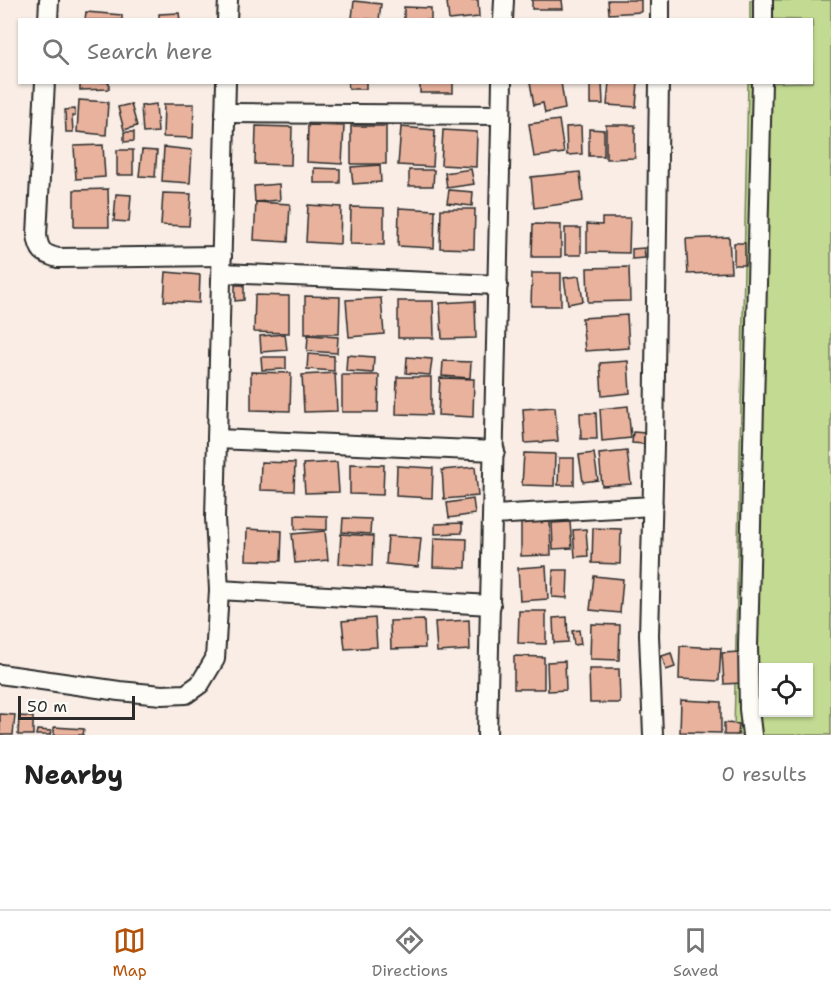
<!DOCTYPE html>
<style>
body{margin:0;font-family:"Shantell Sans",sans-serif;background:#f6f6f6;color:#222}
.controls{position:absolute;right:18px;bottom:18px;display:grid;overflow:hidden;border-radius:0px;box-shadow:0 2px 4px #0004}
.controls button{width:54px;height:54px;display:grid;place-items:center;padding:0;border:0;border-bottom:2px solid #e0e0e0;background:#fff;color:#222;font:30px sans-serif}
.scale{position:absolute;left:18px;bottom:15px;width:117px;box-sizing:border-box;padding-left:6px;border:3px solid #2b2b2b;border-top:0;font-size:16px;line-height:21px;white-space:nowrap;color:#2b2b2b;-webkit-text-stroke:4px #fdfcf7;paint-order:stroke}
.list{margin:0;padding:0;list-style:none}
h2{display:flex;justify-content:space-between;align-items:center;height:78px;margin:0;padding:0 24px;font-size:26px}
h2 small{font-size:20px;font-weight:400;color:#767676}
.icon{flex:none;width:33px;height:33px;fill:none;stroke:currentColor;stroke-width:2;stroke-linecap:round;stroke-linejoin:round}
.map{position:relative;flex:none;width:831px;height:735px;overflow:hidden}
.search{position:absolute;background:#fff;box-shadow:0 2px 4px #0004;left:18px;right:18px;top:18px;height:66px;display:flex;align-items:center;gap:15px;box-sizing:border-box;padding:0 21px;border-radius:0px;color:#767676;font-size:22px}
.sheet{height:174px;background:#fff}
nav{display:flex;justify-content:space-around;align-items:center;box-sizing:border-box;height:84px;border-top:2px solid #e0e0e0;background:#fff;font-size:16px;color:#767676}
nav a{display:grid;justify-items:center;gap:3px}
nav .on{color:#b45309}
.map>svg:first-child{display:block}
.green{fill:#c2da91;stroke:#76825e;stroke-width:1.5;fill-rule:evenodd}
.building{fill:#e8b29d;stroke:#2b2b2b;stroke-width:1.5}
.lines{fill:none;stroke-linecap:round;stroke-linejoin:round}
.street-casing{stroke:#2b2b2b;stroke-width:22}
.street{stroke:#fdfcf7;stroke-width:18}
</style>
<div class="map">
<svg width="831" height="735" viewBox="0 0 831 735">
<rect width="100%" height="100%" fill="#f9ede5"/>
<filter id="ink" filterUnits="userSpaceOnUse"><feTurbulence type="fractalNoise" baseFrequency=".0167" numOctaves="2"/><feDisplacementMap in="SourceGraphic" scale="12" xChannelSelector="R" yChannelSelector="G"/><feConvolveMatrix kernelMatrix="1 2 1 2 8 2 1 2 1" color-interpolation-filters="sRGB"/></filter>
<g filter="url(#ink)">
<!-- green -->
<path class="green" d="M750,0H831V735H735L734,732L748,83L812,82V20L750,19ZM764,668H808V712H764Z"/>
<!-- building -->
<g class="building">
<polygon points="444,0 478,0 479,17 449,20 447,2"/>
<polygon points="532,0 562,0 563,9 532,9"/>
<polygon points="608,0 641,0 641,12 609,14"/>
<polygon points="354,1 381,4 379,20 352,18"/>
<polygon points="404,7 431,8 431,20 404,20"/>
<polygon points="86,12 122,15 122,20 85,20"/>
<polygon points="179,13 180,20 159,20 159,14"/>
<polygon points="80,82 109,82 109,89 80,90"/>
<polygon points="348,82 366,82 366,89 349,89"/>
<rect x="420" y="82" width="33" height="11"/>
<polygon points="530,82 561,82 565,109 545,113 543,103 534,105"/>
<polygon points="590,82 602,82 603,104 590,104"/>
<polygon points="609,82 638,82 636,107 607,105"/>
<polygon points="79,100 108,102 106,135 77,132"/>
<polygon points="131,104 137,126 124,130 118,107"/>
<polygon points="156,104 158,132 143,133 141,106"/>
<polygon points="164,104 194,104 193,138 163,137"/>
<polygon points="75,109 75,116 72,116 73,132 66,132 65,110"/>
<polygon points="559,120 564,153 534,157 529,124"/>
<polygon points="308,125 344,126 342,164 307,162"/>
<polygon points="606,125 635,125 635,158 606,159"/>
<polygon points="256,126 292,127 291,165 255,164"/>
<rect x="351" y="126" width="35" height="38"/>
<polygon points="581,126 582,154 567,155 566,127"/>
<polygon points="401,127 435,130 433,167 398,165"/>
<polygon points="589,129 604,130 604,156 589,156"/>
<polygon points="443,130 477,132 476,167 441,165"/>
<polygon points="124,132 134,132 134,141 124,142"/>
<polygon points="103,145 105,177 76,179 74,146"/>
<polygon points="164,147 192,150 190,183 162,181"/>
<rect x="117" y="150" width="16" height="25"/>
<polygon points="142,150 157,151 155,177 139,176"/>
<polygon points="380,165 381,182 353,184 351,167"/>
<polygon points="314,168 340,169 340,183 314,183"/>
<polygon points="471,169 474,184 447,188 445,173"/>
<polygon points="409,170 434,170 433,186 409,186"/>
<polygon points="580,172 583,201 534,208 531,177"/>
<polygon points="279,184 280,200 255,202 254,186"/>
<polygon points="108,189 109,227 74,227 74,190"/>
<polygon points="449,190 473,192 472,206 447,203"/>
<polygon points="163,193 191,194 189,226 161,225"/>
<polygon points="116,194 131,195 129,222 114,221"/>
<polygon points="256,202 290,204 288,242 254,240"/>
<polygon points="308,205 341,207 340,244 306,242"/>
<polygon points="351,207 384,208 384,245 350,244"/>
<polygon points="399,208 435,210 434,248 398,246"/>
<polygon points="441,209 475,209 474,249 440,248"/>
<polygon points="602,218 630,218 629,253 587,252 587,224 602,225"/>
<polygon points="533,224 561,225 561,257 532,257"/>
<rect x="565" y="228" width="16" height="27"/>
<polygon points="729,237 731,272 688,274 686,239"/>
<rect x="734" y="243" width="11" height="22"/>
<polygon points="644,248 645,258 632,259 632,249"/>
<polygon points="629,267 630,301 588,302 587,268"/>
<polygon points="166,272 200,275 199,303 164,301"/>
<polygon points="532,273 561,273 561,306 531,306"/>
<polygon points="579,276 583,301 568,304 564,278"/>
<polygon points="235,285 244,285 244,300 235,301"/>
<polygon points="255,295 289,296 289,333 254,332"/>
<polygon points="305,296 340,297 339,334 305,334"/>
<polygon points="381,298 384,334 349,337 346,300"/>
<polygon points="398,301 433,301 434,338 398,338"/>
<polygon points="475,301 476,338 442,339 440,303"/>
<polygon points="627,315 629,348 585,351 582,318"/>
<polygon points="285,334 287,350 261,352 260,336"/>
<polygon points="308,335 338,337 337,353 307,351"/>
<polygon points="308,354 334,356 334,371 307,369"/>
<polygon points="347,355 374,357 373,373 346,371"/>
<polygon points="261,357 286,357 286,369 262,370"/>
<polygon points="407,357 432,359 430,375 406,373"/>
<polygon points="443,361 471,362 470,378 442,376"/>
<polygon points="628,361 630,393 602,396 600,363"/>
<polygon points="251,372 291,373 290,411 251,410"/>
<polygon points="335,373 337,411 304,412 302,375"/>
<polygon points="342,375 379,375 378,412 342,412"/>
<polygon points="397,377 431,377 431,415 396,414"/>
<polygon points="440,378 474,379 473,417 438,415"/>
<polygon points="628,406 631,438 602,441 600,409"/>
<polygon points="555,407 558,441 525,443 523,409"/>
<polygon points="580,413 596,413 597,439 581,439"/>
<polygon points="633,432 645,433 644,444 632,443"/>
<polygon points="627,451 631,484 602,486 599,454"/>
<polygon points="524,453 555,454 554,486 522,485"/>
<polygon points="594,453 598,480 583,482 579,455"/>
<polygon points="559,458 574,458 574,485 558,485"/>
<polygon points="261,462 295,463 294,491 260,490"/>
<polygon points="337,462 339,492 305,493 303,464"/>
<polygon points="350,464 384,465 383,495 350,494"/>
<polygon points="397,466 433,468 432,498 396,496"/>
<polygon points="475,467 478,496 444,499 442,470"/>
<polygon points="473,499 475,514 449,518 447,503"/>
<polygon points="295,515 327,516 327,530 295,529"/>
<polygon points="343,518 371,519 370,534 342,532"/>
<polygon points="521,522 550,522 551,555 521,556"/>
<polygon points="570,522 572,548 553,549 552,523"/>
<polygon points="462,523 462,533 435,534 435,524"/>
<polygon points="593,528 621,529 620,564 592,563"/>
<polygon points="247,529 282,531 281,561 246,560"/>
<polygon points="586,529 588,556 575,557 573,530"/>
<polygon points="325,531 328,560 295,563 292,534"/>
<polygon points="341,534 373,536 372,566 339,564"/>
<polygon points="388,536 421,538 418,567 386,564"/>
<polygon points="434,538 467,539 466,568 433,567"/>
<polygon points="546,566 548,599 520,601 518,568"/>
<polygon points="553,570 568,570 567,598 552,597"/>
<polygon points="594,576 623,579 620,613 590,610"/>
<polygon points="519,611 546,611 546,644 518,643"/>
<polygon points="567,617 568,642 554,643 553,618"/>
<polygon points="375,618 377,647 345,649 342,621"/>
<polygon points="424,620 425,648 391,649 390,621"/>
<polygon points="469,620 470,650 437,652 435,622"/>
<polygon points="591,624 620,625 619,660 590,659"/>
<polygon points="579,630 581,644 574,645 572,631"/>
<polygon points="680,646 721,648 719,681 679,679"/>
<polygon points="740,652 742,683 724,684 722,653"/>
<polygon points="671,653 675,667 666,670 662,656"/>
<polygon points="514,656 544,657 544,689 514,689"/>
<polygon points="565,661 566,690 548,691 547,662"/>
<polygon points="589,669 619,669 620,703 590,703"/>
<polygon points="681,700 721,702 721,733 680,732"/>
<polygon points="0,714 15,715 13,735 0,735"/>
<polygon points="19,716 33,717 33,735 18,735"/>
<polygon points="724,723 739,724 738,735 724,735"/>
<polygon points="54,727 84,729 83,735 54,735"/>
<polygon points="37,730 51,731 50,735 36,735"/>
</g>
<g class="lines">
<defs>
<g id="street">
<polyline points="48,20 49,0"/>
<polyline points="227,20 228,0"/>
<polyline points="503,20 504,0"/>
<polyline points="660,20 660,0"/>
<polyline points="763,20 763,0"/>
<path d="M45,82L37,235C39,251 43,254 58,258L222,256"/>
<polyline points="225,113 501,115"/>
<polyline points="222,273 498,285"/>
<polyline points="217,439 495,451"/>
<polyline points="493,515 653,506"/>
<polyline points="219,590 491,605"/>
<polyline points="0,674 119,691 162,695 186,694 200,684 215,659 219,590 215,518 226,82"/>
<polyline points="487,735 502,82"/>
<polyline points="653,735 649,635 654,446 659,82"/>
<polyline points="752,735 749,709 748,646 762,82"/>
</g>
</defs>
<!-- street casing -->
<use href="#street" class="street-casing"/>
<!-- street -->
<use href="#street" class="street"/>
</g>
</g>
</svg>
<div class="controls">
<button><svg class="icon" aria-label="locate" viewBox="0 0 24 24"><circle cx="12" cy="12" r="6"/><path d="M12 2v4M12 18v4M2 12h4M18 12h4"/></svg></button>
</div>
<div class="scale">50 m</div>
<div class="search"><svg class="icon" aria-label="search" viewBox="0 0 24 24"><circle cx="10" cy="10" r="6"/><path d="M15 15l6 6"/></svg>Search here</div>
</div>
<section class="sheet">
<h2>Nearby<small>0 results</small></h2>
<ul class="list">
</ul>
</section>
<nav>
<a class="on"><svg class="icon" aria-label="map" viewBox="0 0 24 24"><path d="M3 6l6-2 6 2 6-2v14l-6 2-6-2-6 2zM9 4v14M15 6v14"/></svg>Map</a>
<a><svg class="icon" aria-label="directions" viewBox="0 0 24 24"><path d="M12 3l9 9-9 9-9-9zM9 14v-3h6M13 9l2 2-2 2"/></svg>Directions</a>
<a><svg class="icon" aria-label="saved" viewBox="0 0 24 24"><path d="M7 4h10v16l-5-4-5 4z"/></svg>Saved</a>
</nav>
